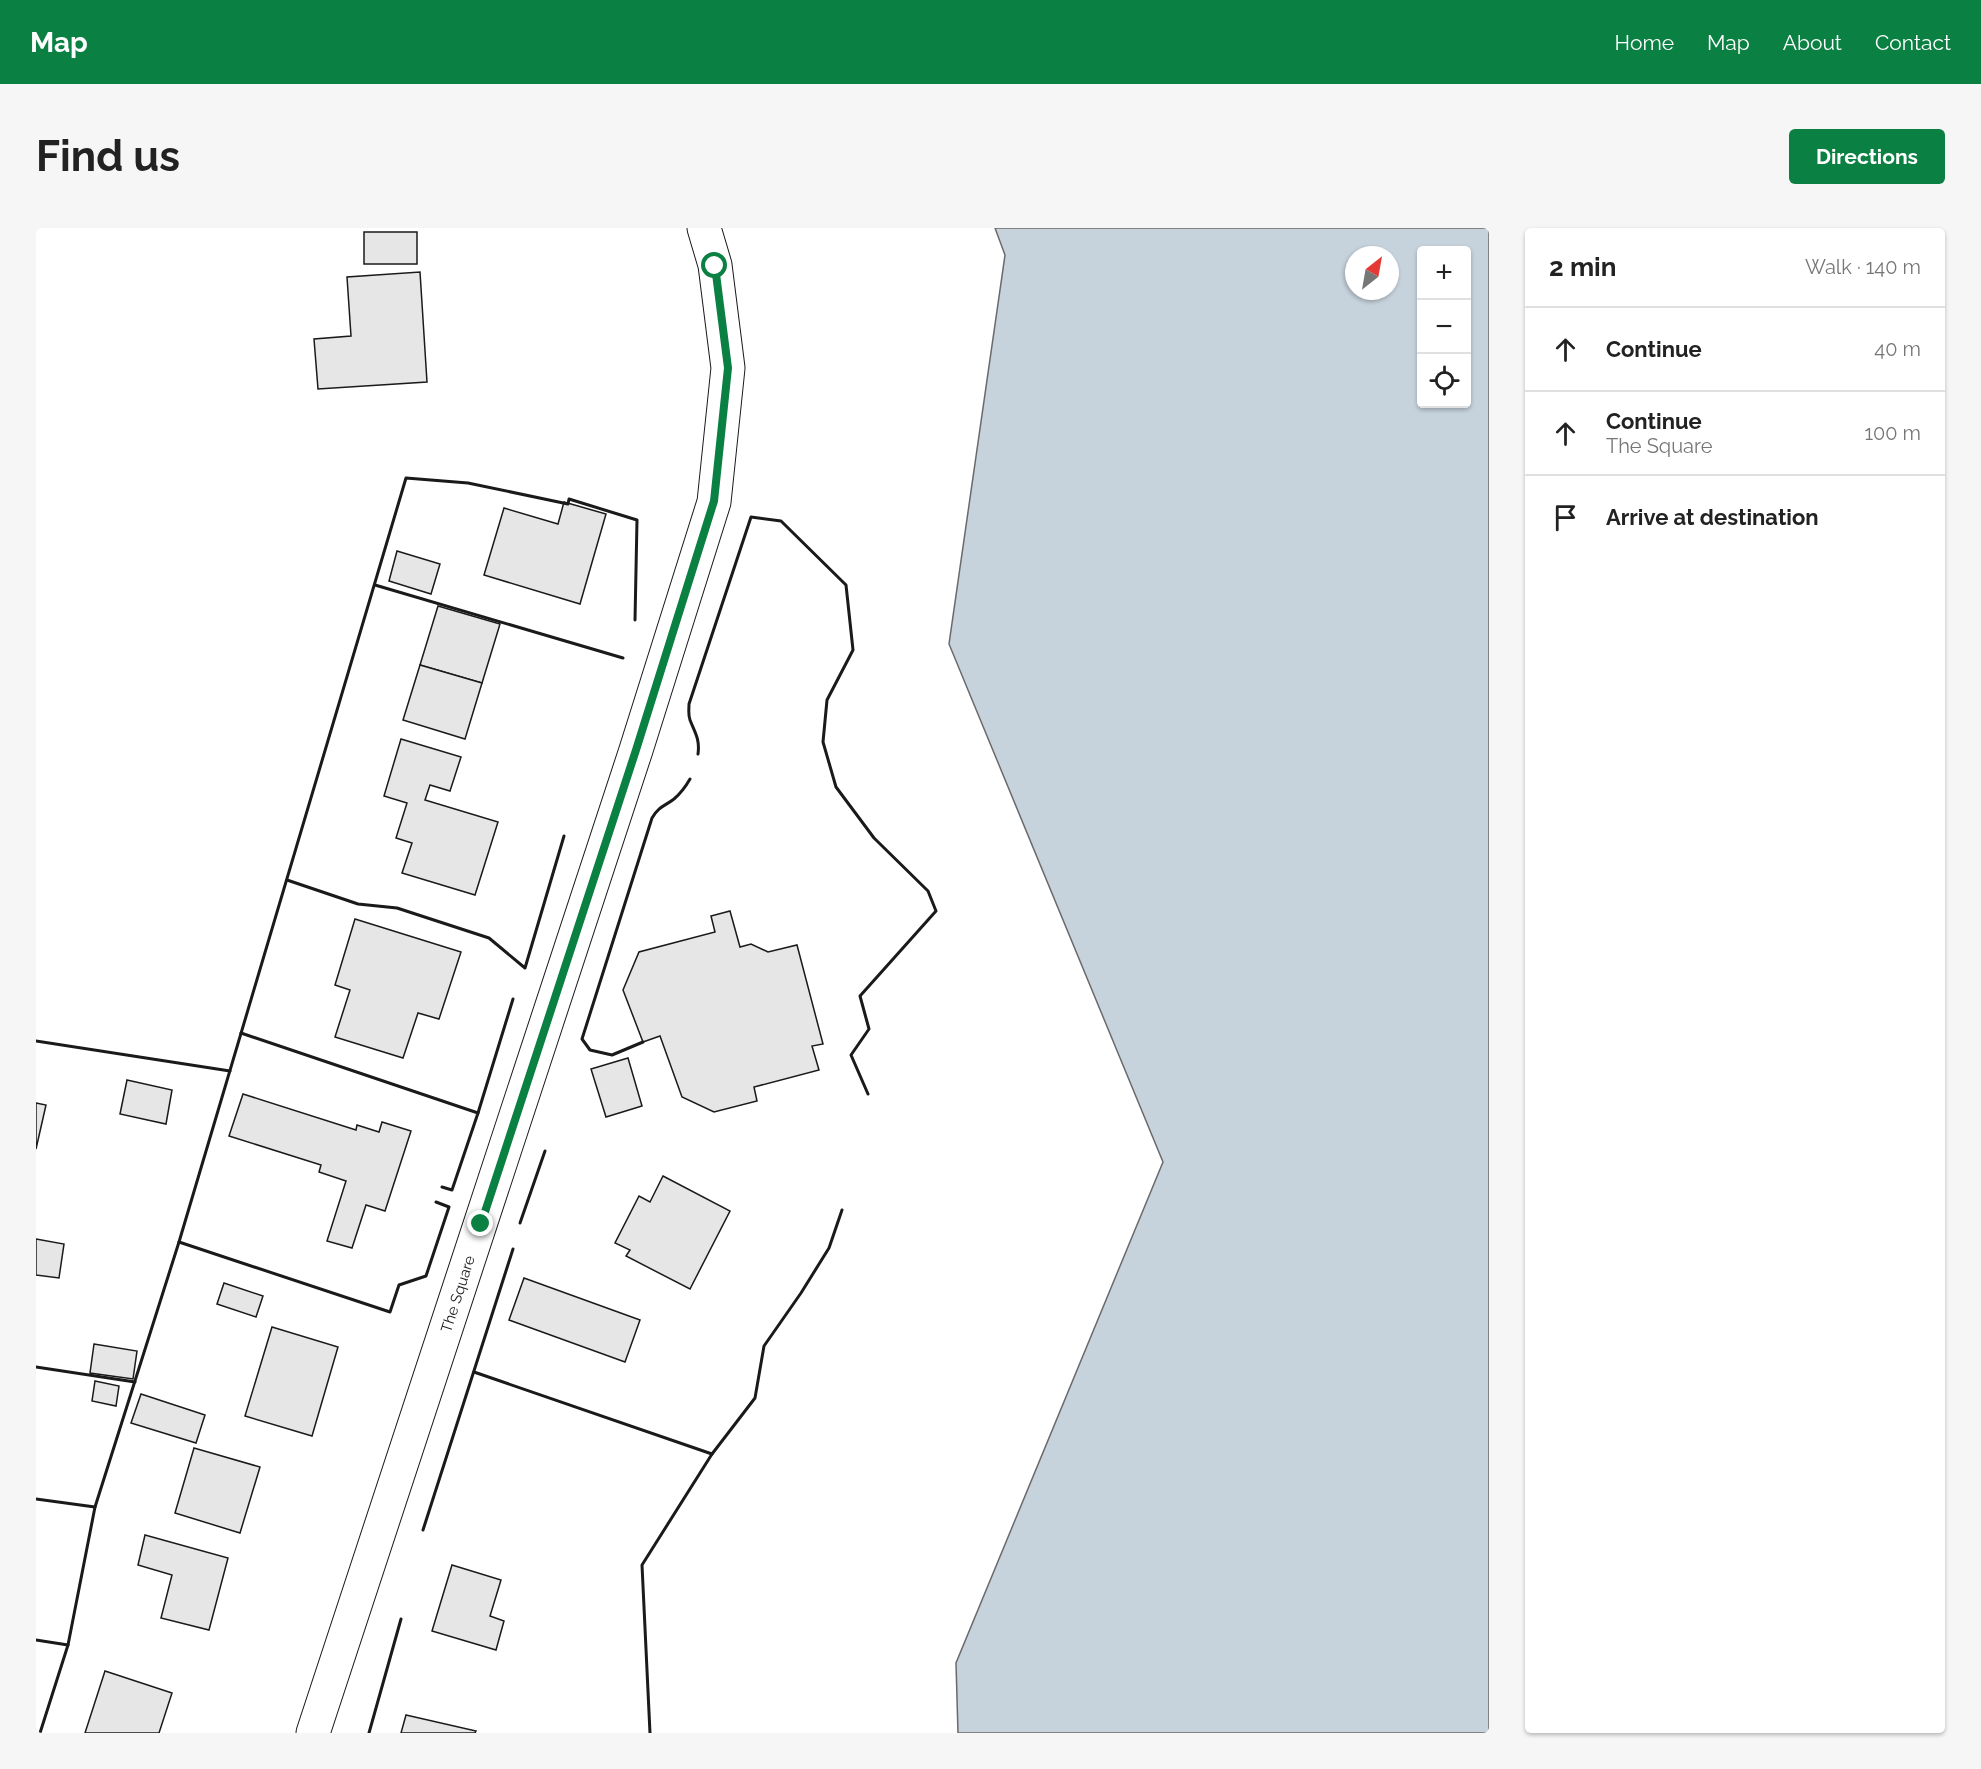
<!DOCTYPE html>
<meta charset="utf-8">
<style>
body{margin:0;font-family:Raleway,sans-serif;background:#f6f6f6;color:#222}
.controls{position:absolute;right:18px;top:18px;display:grid;overflow:hidden;border-radius:6px;box-shadow:0 2px 4px #0004}
.controls button{width:54px;height:54px;display:grid;place-items:center;padding:0;border:0;border-bottom:2px solid #e0e0e0;background:#fff;color:#222;font:30px sans-serif}
.compass{position:absolute;left:1309px;top:18px;width:54px;height:54px;border-radius:50%;background:#fff;box-shadow:0 2px 4px #0004;rotate:31deg}
.stop{position:absolute;width:18px;height:18px;margin:-14px;border:4px solid #0b8043;border-radius:50%;background:#fff}
.stop.end{background:#0b8043;border-color:#fff;box-shadow:0 2px 6px #0008}
.list{margin:0;padding:0;list-style:none}
h2{display:flex;justify-content:space-between;align-items:center;height:78px;margin:0;padding:0 24px;font-size:26px}
h2 small{font-size:20px;font-weight:400;color:#767676}
.list li{display:grid;grid-template-columns:39px 1fr auto;gap:18px;align-items:center;box-sizing:border-box;height:84px;padding:0 24px;border-top:2px solid #e0e0e0}
.list b{display:block;font-size:22px;white-space:nowrap}
.list p{margin:0;font-size:20px;white-space:nowrap;color:#767676}
.list em{font-size:20px;font-style:normal;color:#767676}
.icon{flex:none;width:33px;height:33px;fill:none;stroke:currentColor;stroke-width:2;stroke-linecap:round;stroke-linejoin:round}
.map{position:relative;flex:none;width:1453px;height:1505px;overflow:hidden;border-radius:6px}
header{display:flex;align-items:center;gap:36px;box-sizing:border-box;height:84px;padding:0 30px;background:#0b8043;color:#fff}
header strong{font-size:28px}
nav{display:flex;gap:33px;margin-inline-start:auto;font-size:21px}
.intro{display:flex;align-items:center;justify-content:space-between;box-sizing:border-box;height:144px;padding:0 36px}
h1{margin:0;font-size:42px}
.button{padding:15px 27px;border-radius:6px;background:#0b8043;color:#fff;font-size:21px;font-weight:700}
main{display:flex;gap:36px;padding:0 36px}
aside{flex:1;background:#fff;border-radius:6px;box-shadow:0 2px 4px #0004}
.map>svg:first-child{display:block}
.water{fill:#c6d2dc;stroke:#6a6a6a;stroke-width:1.5;fill-rule:evenodd}
.building{fill:#e6e6e6;stroke:#1a1a1a;stroke-width:1.5}
.lines{fill:none;stroke-linecap:round;stroke-linejoin:round}
.secondary-casing{stroke:#1a1a1a;stroke-width:35}
.secondary{stroke:#fff;stroke-width:33}
.wall{stroke:#1a1a1a;stroke-width:3}
.route{stroke:#0b8043;stroke-width:8}
.labels{text-anchor:middle;dominant-baseline:central;stroke-width:4.5;stroke-linejoin:round;paint-order:stroke}
.street-label{font-size:15px;fill:#1a1a1a;stroke:#fff}
</style>
<header>
<strong>Map</strong>
<nav><a>Home</a><a>Map</a><a>About</a><a>Contact</a></nav>
</header>
<div class="intro"><h1>Find us</h1><a class="button">Directions</a></div>
<main>
<div class="map">
<svg width="1453" height="1505" viewBox="0 0 1453 1505">
<rect width="100%" height="100%" fill="#fff"/>
<!-- water -->
<path class="water" d="M959,0H1453V1505H922L920,1435L1127,934L913,416L969,27ZM1386,22H1430V176H1386ZM1318,27H1354V63H1318Z"/>
<!-- building -->
<g class="building">
<rect x="328" y="4" width="53" height="32"/>
<polygon points="384,44 391,154 282,161 278,111 315,108 311,49"/>
<polygon points="528,274 570,286 544,376 448,347 468,280 522,296"/>
<polygon points="361,323 404,336 395,366 353,353"/>
<polygon points="402,378 464,396 446,455 384,437"/>
<polygon points="384,437 446,455 429,511 367,492"/>
<polygon points="365,511 425,529 414,563 394,557 389,572 462,594 439,667 366,645 376,615 360,610 371,575 348,568"/>
<polygon points="694,683 704,719 715,716 732,724 761,717 787,816 776,818 783,842 718,859 721,873 678,884 646,869 624,808 607,814 587,762 603,724 679,704 675,688"/>
<polygon points="319,691 425,724 403,791 382,785 367,830 299,809 314,762 299,757"/>
<polygon points="592,830 606,878 570,889 555,841"/>
<polygon points="91,852 136,862 130,896 84,886"/>
<polygon points="207,866 320,902 321,897 343,904 346,894 375,903 349,983 330,977 316,1020 291,1013 310,953 283,944 285,937 193,908"/>
<polygon points="0,875 10,877 0,921"/>
<polygon points="627,948 694,983 654,1061 590,1028 594,1022 579,1015 603,968 614,974"/>
<polygon points="0,1011 28,1016 23,1050 0,1047"/>
<polygon points="488,1050 604,1092 589,1134 473,1092"/>
<polygon points="188,1055 227,1068 220,1089 181,1076"/>
<polygon points="236,1099 302,1119 276,1208 209,1188"/>
<polygon points="58,1116 101,1123 97,1151 54,1145"/>
<polygon points="59,1153 83,1158 80,1178 56,1173"/>
<polygon points="105,1166 169,1187 160,1215 95,1195"/>
<polygon points="158,1220 224,1239 204,1305 139,1285"/>
<polygon points="109,1307 192,1330 173,1402 125,1390 136,1347 102,1337"/>
<polygon points="416,1337 465,1352 454,1388 468,1393 460,1422 396,1403"/>
<polygon points="69,1443 136,1465 123,1505 49,1505"/>
<polygon points="370,1487 440,1503 439,1505 365,1505"/>
</g>
<g class="lines">
<defs>
<polyline id="secondary" points="277,1505 600,522 678,274 692,140 679,37 668,0"/>
</defs>
<!-- secondary casing -->
<use href="#secondary" class="secondary-casing"/>
<!-- secondary -->
<use href="#secondary" class="secondary"/>
<!-- wall -->
<g class="wall">
<polyline points="339,357 587,430"/>
<path d="M662,526C664,511 659,505 654,492C652,487 653,481 653,476L715,289L745,293L810,357L817,422L791,472L787,514L800,559L838,610L892,663L900,683L824,768L833,801L815,827L832,866"/>
<polyline points="251,652 322,676 361,680 453,710 489,740 528,608"/>
<polyline points="205,805 442,885 416,962 406,959"/>
<polyline points="0,813 194,843"/>
<path d="M607,814L576,827L554,822L546,811L616,590C623,578 629,578 638,571C645,565 650,558 654,551"/>
<polyline points="442,885 477,771"/>
<polyline points="400,974 413,979 390,1048 363,1057 354,1084 143,1014 370,250 432,255 532,276 533,271 601,292 599,392"/>
<polyline points="484,995 509,923"/>
<polyline points="0,1139 99,1154"/>
<polyline points="438,1144 676,1226 719,1170 728,1118 765,1065 793,1020 806,982"/>
<polyline points="0,1271 59,1279 143,1014"/>
<polyline points="387,1302 477,1021"/>
<polyline points="0,1412 32,1417 59,1279"/>
<polyline points="4,1505 32,1417"/>
<polyline points="333,1505 365,1391"/>
<polyline points="614,1505 606,1337 676,1226"/>
</g>
</g>
<g class="lines">
<!-- route -->
<polyline class="route" points="445,996 600,522 678,273 692,140 679,38"/>
</g>
<g class="labels">
<!-- street labels -->
<g class="street-label">
<text transform="translate(422 1066) rotate(-72)">The Square</text>
</g>
</g>
</svg>
<div class="controls">
<button>+</button>
<button>−</button>
<button><svg class="icon" aria-label="locate" viewBox="0 0 24 24"><circle cx="12" cy="12" r="6"/><path d="M12 2v4M12 18v4M2 12h4M18 12h4"/></svg></button>
</div>
<svg class="compass" viewBox="-18 -18 36 36"><path d="M0-13l5 13h-10z" fill="#e53935"/><path d="M0 13l5-13h-10z" fill="#767676"/></svg>
<div class="stop" style="left:679px;top:38px"></div>
<div class="stop end" style="left:445px;top:996px"></div>
</div>
<aside>
<h2>2 min<small>Walk · 140 m</small></h2>
<ul class="list">
<li><svg class="icon" aria-label="ahead" viewBox="0 0 24 24"><path d="M12 20V5M6 11l6-6 6 6"/></svg><div><b>Continue</b></div><em>40 m</em></li>
<li><svg class="icon" aria-label="ahead" viewBox="0 0 24 24"><path d="M12 20V5M6 11l6-6 6 6"/></svg><div><b>Continue</b><p>The Square</p></div><em>100 m</em></li>
<li><svg class="icon" aria-label="arrive" viewBox="0 0 24 24"><path d="M6 21V4h12l-3 4 3 4H6"/></svg><div><b>Arrive at destination</b></div></li>
</ul>
</aside>
</main>
